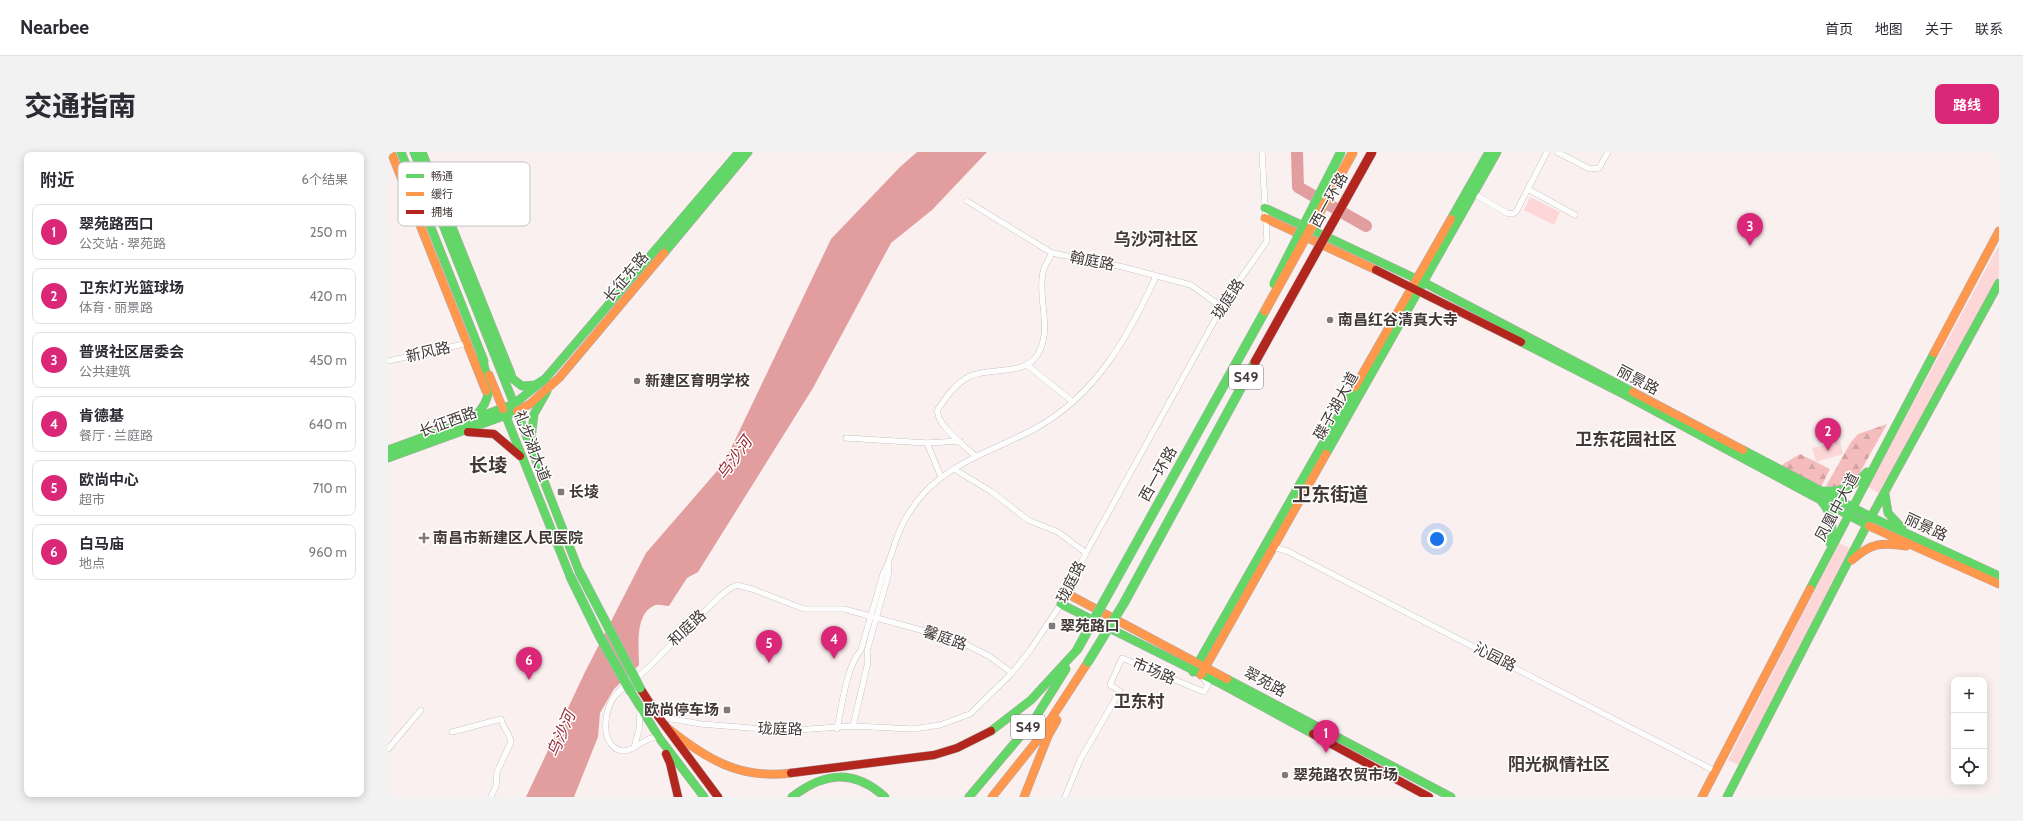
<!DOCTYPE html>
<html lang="zh">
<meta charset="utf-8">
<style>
body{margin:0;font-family:Cabin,"Noto Sans SC",sans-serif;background:#f2f2f3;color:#2b2b33}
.controls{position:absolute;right:12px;bottom:12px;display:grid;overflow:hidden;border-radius:8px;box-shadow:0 2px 10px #0003}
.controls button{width:36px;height:36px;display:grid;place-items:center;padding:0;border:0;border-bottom:1px solid #e1e1e2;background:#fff;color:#2b2b33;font:20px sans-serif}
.you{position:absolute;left:1049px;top:387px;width:14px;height:14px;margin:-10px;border:3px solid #fff;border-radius:50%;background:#1a73e8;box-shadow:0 0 0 6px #1a73e833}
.badge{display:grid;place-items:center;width:26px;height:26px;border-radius:50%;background:#db2777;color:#fff;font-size:13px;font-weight:700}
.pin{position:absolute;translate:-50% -33px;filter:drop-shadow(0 1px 2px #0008)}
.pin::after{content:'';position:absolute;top:21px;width:14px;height:12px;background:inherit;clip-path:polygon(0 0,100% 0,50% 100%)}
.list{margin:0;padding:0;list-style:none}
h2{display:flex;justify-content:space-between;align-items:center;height:52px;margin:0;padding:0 16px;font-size:17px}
h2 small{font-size:13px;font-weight:400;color:#7c7c81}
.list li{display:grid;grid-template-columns:26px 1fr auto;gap:12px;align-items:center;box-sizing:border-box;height:56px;margin:0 8px 8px;padding:0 8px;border:1px solid #e1e1e2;border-radius:8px}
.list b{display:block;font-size:15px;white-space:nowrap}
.list p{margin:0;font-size:13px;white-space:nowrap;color:#7c7c81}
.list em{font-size:13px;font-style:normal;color:#7c7c81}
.icon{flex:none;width:22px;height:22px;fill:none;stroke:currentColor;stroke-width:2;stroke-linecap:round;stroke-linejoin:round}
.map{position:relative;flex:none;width:1611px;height:645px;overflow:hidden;border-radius:8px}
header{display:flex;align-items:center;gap:24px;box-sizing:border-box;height:56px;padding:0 20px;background:#fff;border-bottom:1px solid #e1e1e2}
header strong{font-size:19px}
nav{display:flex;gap:22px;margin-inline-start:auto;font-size:14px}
.intro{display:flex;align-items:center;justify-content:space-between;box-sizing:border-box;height:96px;padding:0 24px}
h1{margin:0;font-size:28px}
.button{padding:10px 18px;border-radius:8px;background:#db2777;color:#fff;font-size:14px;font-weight:700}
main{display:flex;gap:24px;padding:0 24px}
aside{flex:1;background:#fff;border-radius:8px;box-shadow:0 2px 10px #0003}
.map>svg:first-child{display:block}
.forest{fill:url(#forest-firs)}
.park{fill:#fdd7d7}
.water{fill:#e29e9f}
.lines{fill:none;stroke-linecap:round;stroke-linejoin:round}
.river{stroke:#e29e9f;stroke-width:12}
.street-casing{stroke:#b1a8a8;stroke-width:6}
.fast-casing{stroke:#b1a8a8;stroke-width:9}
.slow-casing{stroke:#b1a8a8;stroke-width:9}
.jam-casing{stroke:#b1a8a8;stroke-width:9}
.street{stroke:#fefdfd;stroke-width:5.5}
.fast{stroke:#63d668;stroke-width:8}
.slow{stroke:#ff974d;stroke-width:8}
.jam{stroke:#b3261e;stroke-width:8}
.fast-bridge-casing{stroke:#b6bac0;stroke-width:10;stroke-linecap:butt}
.slow-bridge-casing{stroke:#b6bac0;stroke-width:10;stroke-linecap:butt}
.jam-bridge-casing{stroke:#b6bac0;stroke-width:10;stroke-linecap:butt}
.fast-bridge{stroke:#63d668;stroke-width:9}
.slow-bridge{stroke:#ff974d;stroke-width:9}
.jam-bridge{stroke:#b3261e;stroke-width:9}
.poi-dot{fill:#827878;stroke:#fff;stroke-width:1.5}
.labels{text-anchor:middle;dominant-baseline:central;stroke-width:3;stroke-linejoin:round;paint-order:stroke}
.shield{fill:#fff;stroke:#7b7473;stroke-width:1}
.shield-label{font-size:14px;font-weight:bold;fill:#423837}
.street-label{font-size:15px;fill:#423837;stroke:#fff}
.poi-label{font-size:15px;font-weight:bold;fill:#423837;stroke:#fff;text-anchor:start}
.water-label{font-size:16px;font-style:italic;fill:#972934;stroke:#fff}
.quarter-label{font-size:17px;font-weight:bold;fill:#423837;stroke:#fff}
.district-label{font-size:19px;font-weight:bold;fill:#423837;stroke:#fff}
.key{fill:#fff;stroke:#c6c3c3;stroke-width:1}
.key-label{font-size:11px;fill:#423837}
</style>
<header>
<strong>Nearbee</strong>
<nav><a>首页</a><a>地图</a><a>关于</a><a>联系</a></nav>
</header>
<div class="intro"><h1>交通指南</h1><a class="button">路线</a></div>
<main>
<aside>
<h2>附近<small>6个结果</small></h2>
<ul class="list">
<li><span class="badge">1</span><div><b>翠苑路西口</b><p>公交站 · 翠苑路</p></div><em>250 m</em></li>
<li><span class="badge">2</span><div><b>卫东灯光篮球场</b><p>体育 · 丽景路</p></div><em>420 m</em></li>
<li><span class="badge">3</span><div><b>普贤社区居委会</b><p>公共建筑</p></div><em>450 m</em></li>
<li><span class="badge">4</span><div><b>肯德基</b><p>餐厅 · 兰庭路</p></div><em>640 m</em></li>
<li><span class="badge">5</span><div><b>欧尚中心</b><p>超市</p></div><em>710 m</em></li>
<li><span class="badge">6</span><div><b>白马庙</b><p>地点</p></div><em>960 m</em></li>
</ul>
</aside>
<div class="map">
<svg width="1611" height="645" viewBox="0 0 1611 645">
<defs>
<pattern id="forest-firs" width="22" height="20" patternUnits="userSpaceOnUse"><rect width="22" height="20" fill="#f4bcbc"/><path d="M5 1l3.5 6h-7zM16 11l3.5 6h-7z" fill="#d2a2a2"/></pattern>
</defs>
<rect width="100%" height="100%" fill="#faf0f0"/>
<!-- forest -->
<g class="forest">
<polygon points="1499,272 1470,324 1453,335 1438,334 1463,290 1470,282"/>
<polygon points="1412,302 1442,317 1433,335 1392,314"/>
</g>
<!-- park -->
<g class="park">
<polygon points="1142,45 1172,60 1166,73 1136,58"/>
<polygon points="1611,93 1611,124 1492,342 1480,335"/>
<polygon points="1452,289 1455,302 1428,310 1424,296"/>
<polygon points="1451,391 1464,397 1353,614 1340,608"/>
</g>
<!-- water -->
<path class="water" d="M529,0H599L544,58L503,91L425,236L310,420L299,426L281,454C277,454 272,452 268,453C246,460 251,496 251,513L226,537L212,561L210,585L186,645H138L197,520L258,401L336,311L443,87L512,15Z"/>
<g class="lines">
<!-- river -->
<polyline class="river" points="909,0 910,35 978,74"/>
<defs>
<g id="street">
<polyline points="1169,0 1202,17 1211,16 1220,0"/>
<polyline points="1140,37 1187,63"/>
<polyline points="1086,42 1119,61 1124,62 1128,60 1159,0"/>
<polyline points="579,49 664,101 735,115 803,133 834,155"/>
<polyline points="0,209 80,191"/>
<polyline points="639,213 685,250"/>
<polyline points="458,286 539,291 572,289"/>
<polyline points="539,291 553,325"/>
<path d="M587,304C577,294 546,271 550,257C559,244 568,231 582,224C603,215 637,224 650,202C665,175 649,148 655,120C656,114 661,107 664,101"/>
<polyline points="566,317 604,340 640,368 670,380 698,401"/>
<polyline points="885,395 899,399 1327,619"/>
<polyline points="272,565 313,572 363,576 408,578 465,574 525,577 552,573 582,562 624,521 643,497 673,452 698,401 839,146 879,89 874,0"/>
<polyline points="465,574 480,510 479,499 500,424 501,413"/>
<path d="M449,577C454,554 458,515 473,498L495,422C501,411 504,400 508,388C514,371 524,354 536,341C567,308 610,297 648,276C708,243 741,184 768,124"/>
<path d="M64,580L113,567C115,576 122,582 123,590L109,620L108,634L103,645"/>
<path d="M271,587C257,579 240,613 223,592C214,581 218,559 224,548C232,534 249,527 260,516C279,496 298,477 318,458C328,449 336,438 349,433L364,437L416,457H456L569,488L601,504L624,521"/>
<polyline points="246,596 251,578 252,559"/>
<polyline points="0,597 33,558"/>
<polyline points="677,645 692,608 732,539 722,533 734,506 816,540 820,532 814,525"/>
</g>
<g id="fast">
<polyline points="13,0 96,209"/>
<polyline points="26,0 126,252"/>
<polyline points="34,0 123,222"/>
<polyline points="877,56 1035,130 1245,240"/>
<polyline points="1063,67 1101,0"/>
<polyline points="276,101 360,0"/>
<polyline points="1133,190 1239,244 1481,374"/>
<polyline points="114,213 125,227 134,234 147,233 157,227"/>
<polyline points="126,252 157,227 351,0"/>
<polyline points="115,257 182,424"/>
<path d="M86,265C108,245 100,228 93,202"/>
<polyline points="143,287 146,262 159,239"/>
<polyline points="0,298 126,252 191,419"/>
<polyline points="1355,298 1483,365 1611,424"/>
<polyline points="938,302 1109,0"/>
<polyline points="0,306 124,261"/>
<path d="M1436,339C1454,340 1467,334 1479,320"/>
<polyline points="1497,342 1500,361 1514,376"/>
<path d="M1434,350C1444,362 1446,376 1442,391"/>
<polyline points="1422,437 1546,201"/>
<polyline points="673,452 837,534 925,582"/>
<polyline points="805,520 967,235"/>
<polyline points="839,527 1063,645"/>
<polyline points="243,540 272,587 316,645"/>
<polyline points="603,579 643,548 689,498"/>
<path d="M404,645C436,620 466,617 497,645"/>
<polyline points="581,645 646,568 678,517"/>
<polyline points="1339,645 1483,365 1611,131"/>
</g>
<g id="slow">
<polyline points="3,0 98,239"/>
<polyline points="877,66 988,118"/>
<polyline points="1546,201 1611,79"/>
<polyline points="101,223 115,257"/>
<polyline points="967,235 1063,67"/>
<polyline points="1245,240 1355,298"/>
<polyline points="129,259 142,252 171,226 276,101"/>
<polyline points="1481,374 1611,432"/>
<path d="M1464,408C1483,391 1493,390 1518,394"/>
<polyline points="678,441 839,527"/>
<polyline points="813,523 938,302"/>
<path d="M278,575C317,606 351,628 403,621"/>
<polyline points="604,645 648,590 700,510"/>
<polyline points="636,645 660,584 669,568"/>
<polyline points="1314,645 1422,437"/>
</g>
<g id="jam">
<polyline points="988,118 1133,190"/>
<polyline points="80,280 106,282 132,304"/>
<polyline points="252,536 270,564 330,645"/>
<polyline points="925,582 1041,645"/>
<polyline points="278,602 282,611 290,645"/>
<polyline points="403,621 546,603 569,596 603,579"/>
</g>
</defs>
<!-- street casing -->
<use href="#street" class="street-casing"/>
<!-- fast casing -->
<use href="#fast" class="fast-casing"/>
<!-- slow casing -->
<use href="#slow" class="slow-casing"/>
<!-- jam casing -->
<use href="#jam" class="jam-casing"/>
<!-- street -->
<use href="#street" class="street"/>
<!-- fast -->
<use href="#fast" class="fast"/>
<!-- slow -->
<use href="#slow" class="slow"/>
<!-- jam -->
<use href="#jam" class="jam"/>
<defs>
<g id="fast-bridge">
<polyline points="886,132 953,0"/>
<polyline points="191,419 252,536"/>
<polyline points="182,424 212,485 243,540"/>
<polyline points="689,498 877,159"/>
<polyline points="700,510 736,451 867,210"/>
</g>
<polyline id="slow-bridge" points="877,159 965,0"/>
<polyline id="jam-bridge" points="867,210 984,0"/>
</defs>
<!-- fast-bridge casing -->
<use href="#fast-bridge" class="fast-bridge-casing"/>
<!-- slow-bridge casing -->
<use href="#slow-bridge" class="slow-bridge-casing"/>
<!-- jam-bridge casing -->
<use href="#jam-bridge" class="jam-bridge-casing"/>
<!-- fast-bridge -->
<use href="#fast-bridge" class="fast-bridge"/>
<!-- slow-bridge -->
<use href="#slow-bridge" class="slow-bridge"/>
<!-- jam-bridge -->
<use href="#jam-bridge" class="jam-bridge"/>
</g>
<!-- markers -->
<g class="poi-dot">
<circle cx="942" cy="168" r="4"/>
<circle cx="249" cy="229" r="4"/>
<rect x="169" y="336" width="8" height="8" rx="2"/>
<path d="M34 380h4v4h4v4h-4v4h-4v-4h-4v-4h4z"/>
<rect x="660" y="470" width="8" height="8" rx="2"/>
<rect x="335" y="554" width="8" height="8" rx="2"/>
<circle cx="897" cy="623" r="4"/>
</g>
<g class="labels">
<!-- shield labels -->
<g class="shield">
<rect x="841" y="213" width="34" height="24" rx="3"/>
<rect x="623" y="563" width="34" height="24" rx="3"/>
</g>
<g class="shield-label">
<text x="858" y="225">S49</text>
<text x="640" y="575">S49</text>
</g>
<!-- street labels -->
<g class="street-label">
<text transform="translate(941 48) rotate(-61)">西一环路</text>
<text transform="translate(704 109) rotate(11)">翰庭路</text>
<text transform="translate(238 125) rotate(-50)">长征东路</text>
<text transform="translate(840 147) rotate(-57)">珑庭路</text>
<text transform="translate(40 200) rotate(-13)">新风路</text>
<text transform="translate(1250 228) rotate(28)">丽景路</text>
<text transform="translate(948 254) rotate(-61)">碟子湖大道</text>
<text transform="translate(60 270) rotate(-20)">长征西路</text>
<text transform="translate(144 294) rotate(69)">礼步湖大道</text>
<text transform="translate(770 322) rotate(-61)">西一环路</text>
<text transform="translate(1449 355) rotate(-62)">凤凰中大道</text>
<text transform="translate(1538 375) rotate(25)">丽景路</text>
<text transform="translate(683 430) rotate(-63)">珑庭路</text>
<text transform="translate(299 476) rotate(-43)">和庭路</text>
<text transform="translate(557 486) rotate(19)">馨庭路</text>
<text transform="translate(1107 505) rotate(27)">沁园路</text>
<text transform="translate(766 519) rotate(23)">市场路</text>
<text transform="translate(877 530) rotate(28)">翠苑路</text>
<text transform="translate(392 577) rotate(1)">珑庭路</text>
</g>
<!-- poi labels -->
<g class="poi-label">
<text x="950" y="168">南昌红谷清真大寺</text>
<text x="257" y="229">新建区育明学校</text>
<text x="181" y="340">长堎</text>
<text x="45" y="386">南昌市新建区人民医院</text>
<text x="672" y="474">翠苑路口</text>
<text x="331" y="558" text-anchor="end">欧尚停车场</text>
<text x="905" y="623">翠苑路农贸市场</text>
</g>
<!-- water labels -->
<g class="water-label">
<text transform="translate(346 306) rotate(-54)">乌沙河</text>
<text transform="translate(173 582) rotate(-67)">乌沙河</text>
</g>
<!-- quarter labels -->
<g class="quarter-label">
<text x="768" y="87">乌沙河社区</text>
<text x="1238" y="287">卫东花园社区</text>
<text x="751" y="549">卫东村</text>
<text x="1171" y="612">阳光枫情社区</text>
</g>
<!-- district labels -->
<g class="district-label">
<text x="100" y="313">长堎</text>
<text x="942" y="342">卫东街道</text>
</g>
</g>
<!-- legend -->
<rect x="10" y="10" width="132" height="64" rx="6" class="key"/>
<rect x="18" y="22" width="18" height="4" fill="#63d668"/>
<rect x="18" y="40" width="18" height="4" fill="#ff974d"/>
<rect x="18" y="58" width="18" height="4" fill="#b3261e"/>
<g class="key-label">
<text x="43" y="28">畅通</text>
<text x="43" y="46">缓行</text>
<text x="43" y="64">拥堵</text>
</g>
</svg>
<div class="controls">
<button>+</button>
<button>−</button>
<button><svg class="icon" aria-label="locate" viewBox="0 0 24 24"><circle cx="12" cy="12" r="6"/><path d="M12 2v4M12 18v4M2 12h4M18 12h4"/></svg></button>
</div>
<div class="you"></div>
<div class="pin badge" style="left:938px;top:601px">1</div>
<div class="pin badge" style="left:1440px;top:299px">2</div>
<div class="pin badge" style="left:1362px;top:94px">3</div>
<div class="pin badge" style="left:446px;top:507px">4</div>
<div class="pin badge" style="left:381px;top:511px">5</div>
<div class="pin badge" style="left:141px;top:528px">6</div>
</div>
</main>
